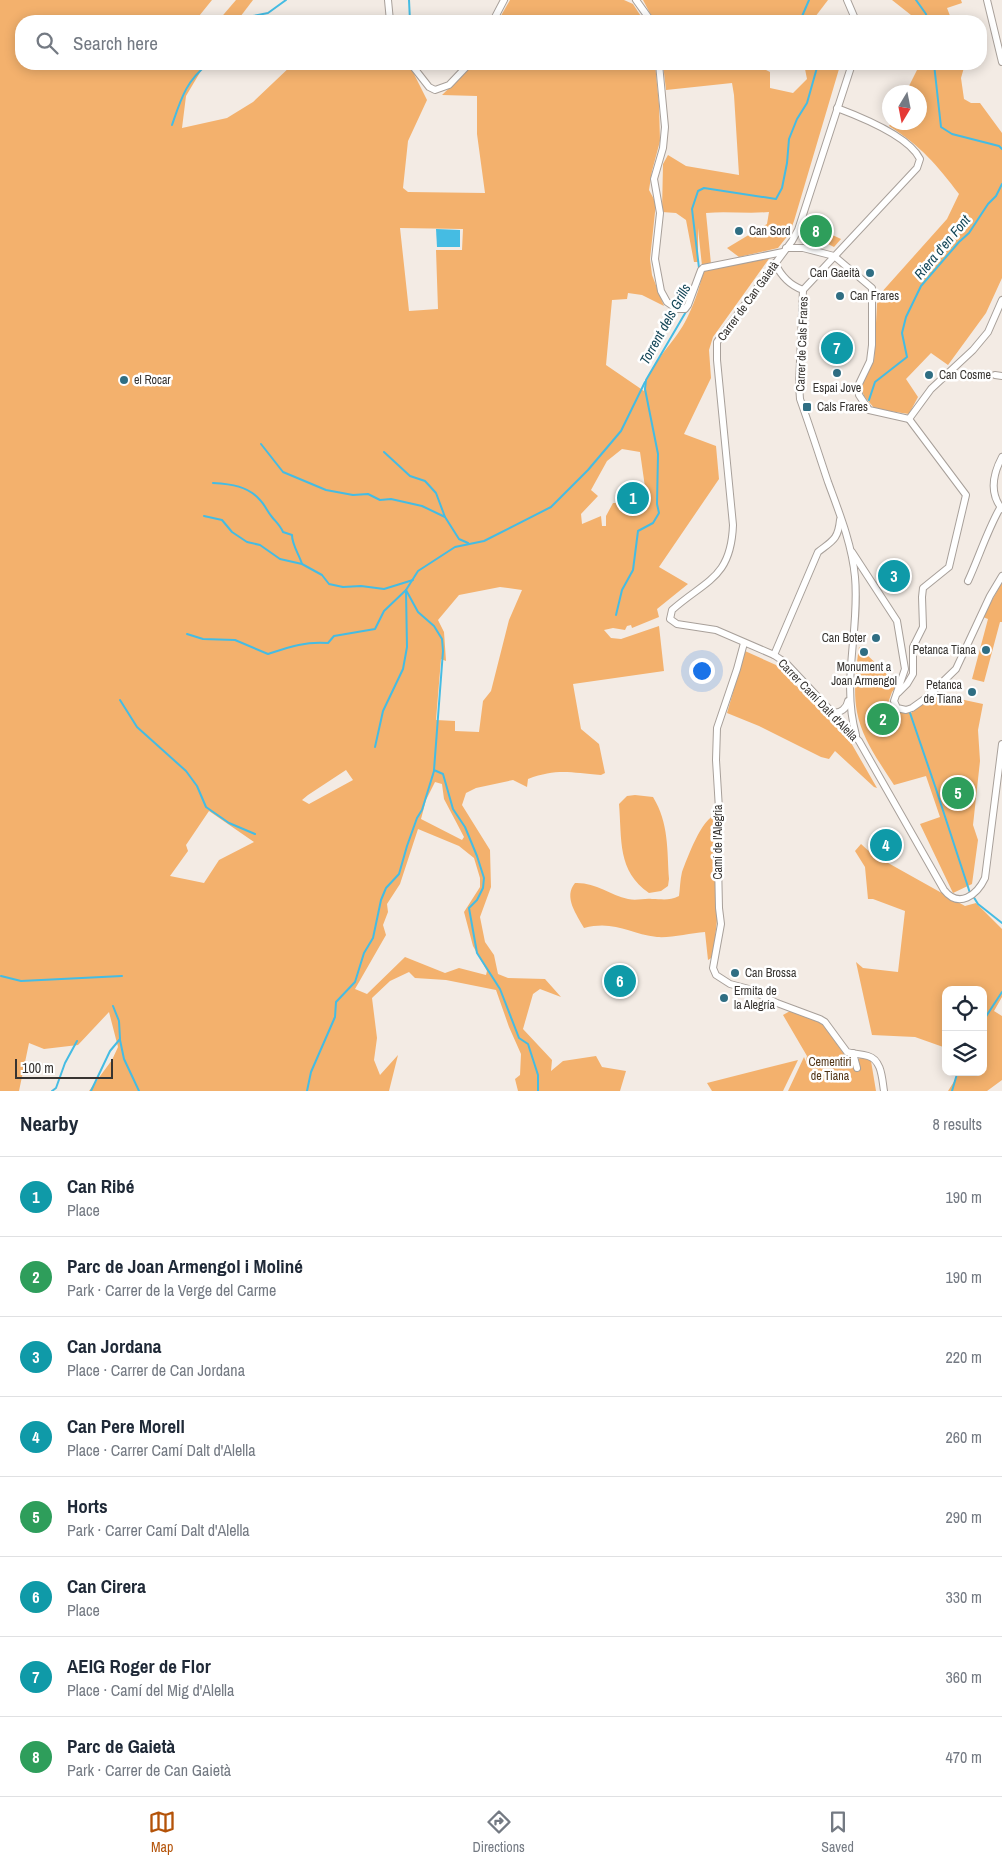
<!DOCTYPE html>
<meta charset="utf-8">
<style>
body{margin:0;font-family:"Archivo Narrow",sans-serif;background:#f6f6f7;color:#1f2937}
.controls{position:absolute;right:15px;bottom:15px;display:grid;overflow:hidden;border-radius:10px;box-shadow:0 2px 12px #0003}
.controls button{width:45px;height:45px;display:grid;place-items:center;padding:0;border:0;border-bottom:1px solid #e0e1e3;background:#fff;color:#1f2937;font:25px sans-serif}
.compass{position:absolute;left:882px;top:85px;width:45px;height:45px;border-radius:50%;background:#fff;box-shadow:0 2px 12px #0003;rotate:190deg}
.scale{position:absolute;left:15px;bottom:12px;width:98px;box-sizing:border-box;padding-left:5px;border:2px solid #373431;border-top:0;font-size:14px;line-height:18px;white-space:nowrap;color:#373431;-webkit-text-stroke:4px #fff;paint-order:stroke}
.you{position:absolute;left:701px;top:670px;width:18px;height:18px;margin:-12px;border:4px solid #fff;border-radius:50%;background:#1a73e8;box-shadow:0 0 0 8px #1a73e833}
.badge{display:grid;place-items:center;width:32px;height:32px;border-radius:50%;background:#b45309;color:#fff;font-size:16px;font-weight:700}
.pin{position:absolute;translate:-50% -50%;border:2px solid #fff;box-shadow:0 1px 5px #0006}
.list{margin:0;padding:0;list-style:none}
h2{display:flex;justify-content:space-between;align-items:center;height:65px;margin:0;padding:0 20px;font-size:21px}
h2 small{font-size:16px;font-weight:400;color:#747a83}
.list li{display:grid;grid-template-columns:32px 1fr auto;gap:15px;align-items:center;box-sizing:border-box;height:80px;padding:0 20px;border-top:1px solid #e0e1e3}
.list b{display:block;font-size:19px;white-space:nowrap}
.list p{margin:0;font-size:16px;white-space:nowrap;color:#747a83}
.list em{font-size:16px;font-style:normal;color:#747a83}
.icon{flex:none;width:28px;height:28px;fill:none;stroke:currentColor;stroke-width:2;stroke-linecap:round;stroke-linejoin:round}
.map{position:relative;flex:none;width:1002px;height:1091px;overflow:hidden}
.search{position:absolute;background:#fff;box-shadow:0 2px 12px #0003;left:15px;right:15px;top:15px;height:55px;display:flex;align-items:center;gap:12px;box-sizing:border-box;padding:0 18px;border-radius:20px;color:#747a83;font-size:19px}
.sheet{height:705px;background:#fff}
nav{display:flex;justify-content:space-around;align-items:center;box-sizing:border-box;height:70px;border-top:1px solid #e0e1e3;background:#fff;font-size:14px;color:#747a83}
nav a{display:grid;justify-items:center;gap:2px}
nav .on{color:#b45309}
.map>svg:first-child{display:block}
.green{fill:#f3b16d;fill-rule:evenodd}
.water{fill:#45bce3}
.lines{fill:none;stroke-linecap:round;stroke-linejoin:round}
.stream{stroke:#45bce3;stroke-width:2}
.minor-casing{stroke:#a8a09a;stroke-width:8}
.minor{stroke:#fff;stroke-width:6}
.poi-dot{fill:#2f6e83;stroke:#fff;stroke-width:2}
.labels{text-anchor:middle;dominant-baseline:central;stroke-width:5;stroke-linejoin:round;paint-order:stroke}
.poi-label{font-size:12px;fill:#373431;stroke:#fff;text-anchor:start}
.street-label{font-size:12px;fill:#373431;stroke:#fff}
.park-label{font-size:12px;fill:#523618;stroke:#fff}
.water-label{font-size:14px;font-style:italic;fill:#144657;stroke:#fff}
</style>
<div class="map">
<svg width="1002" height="1091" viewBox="0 0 1002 1091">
<rect width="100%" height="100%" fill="#f3ebe4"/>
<!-- green -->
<g class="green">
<path d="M0,0H212L195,21H21V64H205L186,96L182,128L227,118L253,102L293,64H411L410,66L427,100L408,141L403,188L408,192L485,193L477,134V96L442,95L474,64H655L659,104L660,141L652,171L649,190L656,203L650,259L652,275L664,306L642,295L628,293L627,299L612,300L606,365L644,391C646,368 674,343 685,322C693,307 700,288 703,271L771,256L713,337L709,350L711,378L684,434L716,446L719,479L659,567L688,584L657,609L659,617L632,628L631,625L627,626L625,630L613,628L604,630L611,638L621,639L659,626L664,671L573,684L581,729L599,744L605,773L601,775C571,773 558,768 528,779L527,787L513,780L476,788L466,793L462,805L490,850L491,887L480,917L485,942L494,955L498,974L508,978L545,979L561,997L540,989L533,994L523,1029L552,1060L551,1071L563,1061L596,1056L602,1067L626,1071L620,1091H518L515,1079L520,1075L521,1054L509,1027L496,990L446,980L415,978L409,972L390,981L372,998L377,1038L374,1060L380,1075L398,1055L389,1091H89L112,1060L118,1047L109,1012L78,1045L44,1049L29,1043L19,1091H0ZM400,228L463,229L462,250H436L438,309L409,311ZM622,449L640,452L647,501L645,507H630L621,503H613L606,516V526H602L601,516L582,524L581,514L598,496L591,490L607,461ZM500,587L522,590L509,620L491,691L483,701L479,732L455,731V721L436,720L441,659L446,661L444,632L438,620L459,595ZM346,770L353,780L309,804L302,800L308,795ZM435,782L442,784L444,799L464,837L462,840L421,819L426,800ZM209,811L254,842L219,860L204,883L170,876L188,851L186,845ZM418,829L459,846L474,858L480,878V887L464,912L473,946L487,971L486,975L459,968L445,973L405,957L367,994L355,989L386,935L383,925L388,912L387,904L400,884Z"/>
<polygon points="236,0 253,0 237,21 218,21"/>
<polygon points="510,0 624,0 633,4 644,21 498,21"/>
<polygon points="643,0 828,0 812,21 654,21"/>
<polygon points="892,0 961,0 962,3 947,8 952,21 913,21 911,15"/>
<path d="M663,64H754L770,72V88L793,93L807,79L804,64H828L839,69L794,221L789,234L778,248L739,257L727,248L767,224L769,212C747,214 727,211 706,213L711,264L702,266L698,228V262H694L686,220L676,213L662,212L663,164L668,155L686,166L739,175L734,95L732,83L666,90Z"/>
<path d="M920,64H965L961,78L964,99L971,103H980L1002,133V278L986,313L948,365L931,353L906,379L918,397L909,414L875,409L864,396L861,387L867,371L874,361L877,304L880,294L947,219L959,194C937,165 921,146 889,126L891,123L920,122V92H906Z"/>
<polygon points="809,224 841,239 834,247 826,243 803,241"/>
<polygon points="1002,582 1002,622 1000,622 984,682 972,679 988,619 983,617"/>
<path d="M859,647L898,685L892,692L888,703L896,711L911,713L933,696L955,698L983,704L978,730L980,761L973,825L978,840L972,884L953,893L920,824L940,817L926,776L894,785C880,763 862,739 857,712C853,691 856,668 859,647Z"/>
<polygon points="745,651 776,665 850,741 877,788 874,787 835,751 829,759 821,757 759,726 727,713"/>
<path d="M635,795L653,797C669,823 667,850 669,879L668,886L661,891L649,893C617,871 622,839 619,804L627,796Z"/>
<path d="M716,815L717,920L713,957L708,960L705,932C690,933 672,938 657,937C629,934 615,920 584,928C577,915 563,897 575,883C595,882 610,895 628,899C637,901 644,898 652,899C662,899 669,901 679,896C680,889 680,880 682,872C687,859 702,817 716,815Z"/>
<polygon points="861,844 872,854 965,906 976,903 1002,929 1002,997 994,1011 1002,1016 1002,1080 987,1091 948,1091 960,1072 983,1072 983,990 946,990 946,1048 915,1037 872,1035 856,962 863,968 898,972 905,911 873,899 868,899 865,867 855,851"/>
<polygon points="790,1011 814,1019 823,1025 855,1069 857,1060 860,1058 867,1059 871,1061 876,1091 788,1091 804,1057 809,1069 806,1060 807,1056 783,1015"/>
<polygon points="798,1060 783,1091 712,1091 707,1083"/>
</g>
<!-- water -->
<polygon class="water" points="436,229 460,230 460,247 437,247"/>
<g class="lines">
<!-- stream -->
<g class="stream">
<polyline points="409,0 410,21"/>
<polyline points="916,0 926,14 927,21"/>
<polyline points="248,21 253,16 268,13 286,0"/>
<polyline points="800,21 809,0"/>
<polyline points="934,64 941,127 952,134 999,146 1002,149"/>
<path d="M172,125C181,99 186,81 208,64"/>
<polyline points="699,268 692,209 698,191 704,188 776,199 782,188 787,163 789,139 797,119 807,103 818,64"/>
<polyline points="869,400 875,382 907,357 902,333 906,317 921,286 959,242 969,233 988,204 996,196 1002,184"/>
<polyline points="261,444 283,472 326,490 353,495 368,494 380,500 391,499 422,506 445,517 459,539 468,543"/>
<polyline points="384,452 410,476 425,481 436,493 445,517"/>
<path d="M213,483C231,484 248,486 260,500C265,505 267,511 272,517C276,522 280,525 283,532L292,535C292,545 299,554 302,564"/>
<polyline points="204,516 222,520 232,532 247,542 260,545 280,559 302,564 322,575 329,584 343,587 361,586 384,589 413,580"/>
<polyline points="406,590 418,612 434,626 442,639 443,651 434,770 443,774 453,809 465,827 477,856 484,878 483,888 477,900 469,908 477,953 500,989 519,1038 528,1044 538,1075 538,1091"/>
<polyline points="616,615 622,590 633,570 638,531 653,523 659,513 657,504 658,454 645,389 646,380 687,310"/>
<path d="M187,634L203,639L235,640L268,654C289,647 306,641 328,643L334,636L375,629L384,611L406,590L418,571L455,547L484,541L551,507L588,470L621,431L645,382"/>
<polyline points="120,700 137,727 186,771 197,786 206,807 229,823 255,834"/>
<polyline points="909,710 935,786 970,893"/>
<polyline points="375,747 383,711 403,669 407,647 406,592"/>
<polyline points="973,896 978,904 1002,923"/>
<polyline points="1,976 21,981 122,976"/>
<polyline points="983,1021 1002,992"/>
<polyline points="120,1040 124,1059 139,1091"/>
<polyline points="52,1091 56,1088 65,1063 77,1041"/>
<polyline points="91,1091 110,1051 120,1039 119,1021 113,1006"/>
<polyline points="307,1091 311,1072 335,1017 336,1002 355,982 364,953 373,938 381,900 386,888 399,874 407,846 417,818 422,810 434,771"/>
<polyline points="952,1091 957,1074 963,1072"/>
</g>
<defs>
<g id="minor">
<polyline points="388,0 390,21"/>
<polyline points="636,0 651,21"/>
<polyline points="847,0 856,21"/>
<polyline points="987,0 1002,62"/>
<polyline points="493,21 504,0"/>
<polyline points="411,64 429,87 435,90 449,85 469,64"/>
<polyline points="659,64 665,127 663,148 654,179 660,213 655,259 661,291 667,302 677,309 685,309 688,305 701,270 703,268 783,252"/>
<path d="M852,64L798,230L792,241L717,342V360L733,525C731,578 706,580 672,610L670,619L677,624L716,630L774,655L786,663L859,741L944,890C959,909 977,895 985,878L1002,744"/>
<path d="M837,108C861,117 909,136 920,159L917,168L803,290L799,385L800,399C810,427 819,455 828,482C839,512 852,544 855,577C860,630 841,682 856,735"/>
<polyline points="786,248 803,248 834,256 872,288 872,345 870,361 858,386 859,395 869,410 909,419"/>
<path d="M775,263C781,276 789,285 803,290"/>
<polyline points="995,375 1002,376"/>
<polyline points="909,419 931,389 973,350 988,332 1002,300"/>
<path d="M1002,457C993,474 989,493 1002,509"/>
<polyline points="852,552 897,621 905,669 894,701 897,708 906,710 912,708 926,698 956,669 990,596 1002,576"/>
<path d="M968,581C979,557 987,531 1000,508"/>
<path d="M744,643L737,669L717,728L716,760L719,809L718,862L719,908L721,924L713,968L716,975L730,984L749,989L777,1003L820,1019L825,1022L847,1052C854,1054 861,1054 868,1056C882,1060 882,1079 884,1091"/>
<path d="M774,655L818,552C832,541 838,540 840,520"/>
<polyline points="898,693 907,684 913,674 913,647 923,627 922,597 923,588 949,567 966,495 909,419"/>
<path d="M833,712C840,714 847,708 848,701"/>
<polyline points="853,1053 857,1068"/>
</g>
</defs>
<!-- minor casing -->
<use href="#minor" class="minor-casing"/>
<!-- minor -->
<use href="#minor" class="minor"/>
</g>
<!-- markers -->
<g class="poi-dot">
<circle cx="739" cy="231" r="5"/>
<circle cx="870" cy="273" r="5"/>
<circle cx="840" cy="296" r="5"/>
<circle cx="837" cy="373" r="5"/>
<circle cx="929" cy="375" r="5"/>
<circle cx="124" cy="380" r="5"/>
<rect x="802" y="402" width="10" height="10" rx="2.5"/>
<circle cx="876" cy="638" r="5"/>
<circle cx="986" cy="650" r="5"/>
<circle cx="864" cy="652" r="5"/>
<circle cx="972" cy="692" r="5"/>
<circle cx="735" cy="973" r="5"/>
<circle cx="724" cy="998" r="5"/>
</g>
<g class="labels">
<!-- poi labels -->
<g class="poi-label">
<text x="749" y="231">Can Sord</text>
<text x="860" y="273" text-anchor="end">Can Gaeità</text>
<text x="850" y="296">Can Frares</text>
<text x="939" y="375">Can Cosme</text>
<text x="134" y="380">el Rocar</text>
<text x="837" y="388" text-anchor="middle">Espai Jove</text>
<text x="817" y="407">Cals Frares</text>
<text x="866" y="638" text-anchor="end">Can Boter</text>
<text x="976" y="650" text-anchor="end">Petanca Tiana</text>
<text x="864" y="667" text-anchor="middle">Monument a<tspan x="864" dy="14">Joan Armengol</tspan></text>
<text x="962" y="685" text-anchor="end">Petanca<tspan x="962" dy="14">de Tiana</tspan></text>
<text x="745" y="973">Can Brossa</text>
<text x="734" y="991">Ermita de<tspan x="734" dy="14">la Alegría</tspan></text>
</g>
<!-- street labels -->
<g class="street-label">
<text transform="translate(748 301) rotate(-54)">Carrer de Can Gaietà</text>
<text transform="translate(802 344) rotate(-88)">Carrer de Cals Frares</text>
<text transform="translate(818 700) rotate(46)">Carrer Camí Dalt d'Alella</text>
<text transform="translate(718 842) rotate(-90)">Camí de l'Alegria</text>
</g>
<!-- park labels -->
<g class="park-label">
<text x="830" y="1062">Cementiri<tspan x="830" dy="14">de Tiana</tspan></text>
</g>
<!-- water labels -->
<g class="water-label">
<text transform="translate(942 247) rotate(-50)">Riera d'en Font</text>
<text transform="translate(665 324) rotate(-61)">Torrent dels Grills</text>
</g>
</g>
</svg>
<div class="controls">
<button><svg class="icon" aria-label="locate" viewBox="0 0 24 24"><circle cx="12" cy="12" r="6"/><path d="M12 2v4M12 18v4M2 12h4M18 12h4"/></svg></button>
<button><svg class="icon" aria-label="layers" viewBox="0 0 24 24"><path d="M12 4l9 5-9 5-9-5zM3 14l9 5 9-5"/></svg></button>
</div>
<svg class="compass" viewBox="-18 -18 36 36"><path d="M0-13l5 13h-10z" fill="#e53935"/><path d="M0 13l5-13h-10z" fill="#747a83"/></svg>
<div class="scale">100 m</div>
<div class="you"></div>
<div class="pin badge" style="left:633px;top:498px;background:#0f9aa8">1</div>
<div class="pin badge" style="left:883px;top:719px;background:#2e9e5b">2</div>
<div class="pin badge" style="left:894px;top:576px;background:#0f9aa8">3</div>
<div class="pin badge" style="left:886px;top:845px;background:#0f9aa8">4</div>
<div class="pin badge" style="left:958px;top:793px;background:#2e9e5b">5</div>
<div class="pin badge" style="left:620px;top:981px;background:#0f9aa8">6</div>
<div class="pin badge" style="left:837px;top:348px;background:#0f9aa8">7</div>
<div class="pin badge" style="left:816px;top:231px;background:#2e9e5b">8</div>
<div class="search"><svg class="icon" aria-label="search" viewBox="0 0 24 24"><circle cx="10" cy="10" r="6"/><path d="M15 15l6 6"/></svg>Search here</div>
</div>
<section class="sheet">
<h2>Nearby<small>8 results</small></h2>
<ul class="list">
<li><span class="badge" style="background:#0f9aa8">1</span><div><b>Can Ribé</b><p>Place</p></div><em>190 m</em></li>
<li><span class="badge" style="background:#2e9e5b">2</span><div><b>Parc de Joan Armengol i Moliné</b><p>Park · Carrer de la Verge del Carme</p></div><em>190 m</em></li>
<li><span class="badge" style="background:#0f9aa8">3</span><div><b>Can Jordana</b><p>Place · Carrer de Can Jordana</p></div><em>220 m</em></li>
<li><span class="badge" style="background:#0f9aa8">4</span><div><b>Can Pere Morell</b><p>Place · Carrer Camí Dalt d'Alella</p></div><em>260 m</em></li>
<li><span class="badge" style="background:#2e9e5b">5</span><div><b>Horts</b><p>Park · Carrer Camí Dalt d'Alella</p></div><em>290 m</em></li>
<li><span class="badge" style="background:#0f9aa8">6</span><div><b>Can Cirera</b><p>Place</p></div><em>330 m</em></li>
<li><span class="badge" style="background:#0f9aa8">7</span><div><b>AEIG Roger de Flor</b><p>Place · Camí del Mig d'Alella</p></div><em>360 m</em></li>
<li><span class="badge" style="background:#2e9e5b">8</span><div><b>Parc de Gaietà</b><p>Park · Carrer de Can Gaietà</p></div><em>470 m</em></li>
</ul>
</section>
<nav>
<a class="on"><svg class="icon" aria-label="map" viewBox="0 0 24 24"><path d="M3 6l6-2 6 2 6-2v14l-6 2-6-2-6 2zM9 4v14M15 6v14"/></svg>Map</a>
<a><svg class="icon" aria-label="directions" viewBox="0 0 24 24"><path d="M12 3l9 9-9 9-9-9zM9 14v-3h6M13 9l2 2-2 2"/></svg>Directions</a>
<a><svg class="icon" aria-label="saved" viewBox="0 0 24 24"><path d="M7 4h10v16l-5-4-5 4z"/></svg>Saved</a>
</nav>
